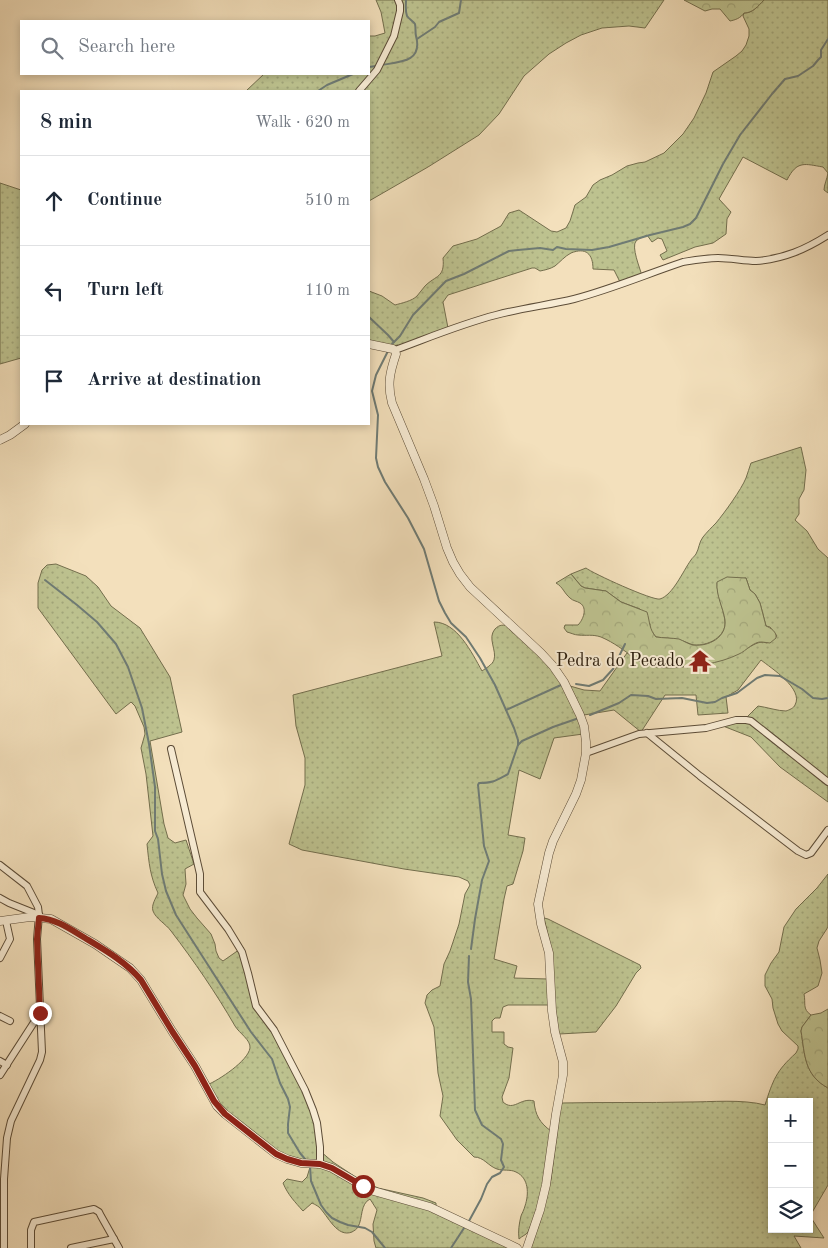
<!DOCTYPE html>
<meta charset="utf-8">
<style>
body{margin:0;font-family:"Old Standard TT",serif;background:#f6f6f7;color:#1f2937}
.controls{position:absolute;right:15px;bottom:15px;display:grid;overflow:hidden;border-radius:0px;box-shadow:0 2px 8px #0003}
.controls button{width:45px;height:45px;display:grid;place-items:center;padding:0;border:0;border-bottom:1px solid #e0e1e3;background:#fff;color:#1f2937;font:25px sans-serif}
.stop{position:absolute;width:15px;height:15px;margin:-11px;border:4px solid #8f2418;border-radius:50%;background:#fff}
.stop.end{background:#8f2418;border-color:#fff;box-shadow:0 1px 5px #0008}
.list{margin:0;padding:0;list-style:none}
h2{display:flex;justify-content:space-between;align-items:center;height:65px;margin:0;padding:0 20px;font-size:21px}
h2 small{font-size:16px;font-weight:400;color:#747a83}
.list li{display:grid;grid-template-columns:32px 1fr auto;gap:15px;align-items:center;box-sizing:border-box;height:90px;padding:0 20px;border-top:1px solid #e0e1e3}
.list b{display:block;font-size:19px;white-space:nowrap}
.list em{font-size:16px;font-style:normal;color:#747a83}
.icon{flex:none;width:28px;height:28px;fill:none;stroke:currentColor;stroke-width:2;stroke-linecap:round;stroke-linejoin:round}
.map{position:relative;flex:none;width:828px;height:1248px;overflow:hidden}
.search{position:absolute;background:#fff;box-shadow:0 2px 8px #0003;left:20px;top:20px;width:350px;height:55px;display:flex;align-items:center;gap:12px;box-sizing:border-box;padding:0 18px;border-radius:0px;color:#747a83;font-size:19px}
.panel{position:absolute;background:#fff;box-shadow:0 2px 8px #0003;left:20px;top:90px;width:350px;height:335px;border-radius:0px}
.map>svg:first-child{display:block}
.grass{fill:url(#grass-dots);stroke:#736e4d;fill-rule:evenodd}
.forest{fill:url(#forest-crowns);stroke:#736e4d}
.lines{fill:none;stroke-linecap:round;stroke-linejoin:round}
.stream{stroke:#6f7b74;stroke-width:2}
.minor-casing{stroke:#5c4c37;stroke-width:8}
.tertiary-casing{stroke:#5c4c37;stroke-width:9}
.minor{stroke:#f7ebd3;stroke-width:6}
.tertiary{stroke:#f7ebd3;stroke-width:8}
.route{stroke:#8f2418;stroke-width:6}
.labels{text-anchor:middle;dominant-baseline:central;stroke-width:4;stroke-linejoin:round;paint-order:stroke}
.poi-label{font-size:18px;fill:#291b0b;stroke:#f7ebd3;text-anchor:end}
</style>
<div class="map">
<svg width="828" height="1248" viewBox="0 0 828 1248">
<defs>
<pattern id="grass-dots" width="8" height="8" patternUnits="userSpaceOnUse" patternTransform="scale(1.25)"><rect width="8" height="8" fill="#bdc28f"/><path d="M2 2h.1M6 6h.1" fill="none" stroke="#a2a67a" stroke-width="1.8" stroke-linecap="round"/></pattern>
<pattern id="forest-crowns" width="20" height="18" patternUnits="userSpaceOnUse" patternTransform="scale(1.25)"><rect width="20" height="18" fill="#bdc28f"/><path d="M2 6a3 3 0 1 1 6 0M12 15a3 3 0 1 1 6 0" fill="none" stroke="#a2a67a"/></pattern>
</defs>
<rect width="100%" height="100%" fill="#f3e0bc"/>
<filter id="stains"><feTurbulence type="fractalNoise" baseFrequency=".004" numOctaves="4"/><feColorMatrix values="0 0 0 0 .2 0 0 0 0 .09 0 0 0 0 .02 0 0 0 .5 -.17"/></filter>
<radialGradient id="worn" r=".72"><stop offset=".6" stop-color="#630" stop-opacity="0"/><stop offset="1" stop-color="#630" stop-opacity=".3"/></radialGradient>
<!-- grass -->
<g class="grass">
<polygon points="376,0 664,0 645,28 629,26 602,28 581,35 566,43 549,54 524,76 499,114 479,135 428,167 369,201 369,91 246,91 264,74 369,74 369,36 375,36 385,33 381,12"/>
<path d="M764,0H828V193L824,190C824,185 827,179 828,173L823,167C805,164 797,160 787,180L743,157L719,199L731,212L727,219L726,234L713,243L695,247L663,260L660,255L667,251L662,239L658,238L652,242L647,235C644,237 639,238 636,241C631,247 640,268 642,276L620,282L614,270L593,269C593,254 586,247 571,253C565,256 560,262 555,266C550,269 545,270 540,271L535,268H532L448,295L443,302L448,328L399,347L398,345L392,346L369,340V291L382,296L395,305C402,303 412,301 417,296C420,293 422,289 425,286C436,275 445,278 443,258L453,246L477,239L501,226L509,213L519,210L551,231L557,232L566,228L570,221L575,205L586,197L593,185L600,180L612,175L627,166L638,163L645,162L664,153L683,134L694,118L706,93L713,72L736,56L742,51L746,45L749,36V29L743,16L744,13C753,13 758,6 764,0Z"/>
<polygon points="0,183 21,190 21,358 0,364"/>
<path d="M801,447L806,470L804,490L799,499V514L795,520L807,531L818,549L828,558V802L780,767L751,737L723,726L744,720L758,706C766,707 778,711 786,711C789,710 794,708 795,705C804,689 771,668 761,660L738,690L726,697L728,713L698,715L696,695H665L641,732L614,710L584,715L570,686L584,690L600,691L627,653C634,658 642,664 651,666C683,673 716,659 745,649C753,646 758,640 767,643L777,636L770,627L766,626L760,603L755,594L750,590L746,578L717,583C717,597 724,609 725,622C726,637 708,646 694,645C689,644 685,641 679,640C672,638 663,638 656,637L650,630V624L640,609L621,602L606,591L585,588L581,586L571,574L586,568C592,573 653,601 660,599C673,595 683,571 691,560C692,558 694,557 696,554C699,549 699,542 703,537C707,532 712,527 716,523C725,512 741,490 746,478C748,473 749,468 751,463Z"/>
<path d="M56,564L86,576L98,587L111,606L140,628L170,677L182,732L150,741L164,824L168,838L175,843L186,840L194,864L185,869L186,884L183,895L190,909L197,918L211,934L215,944L216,951L219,958L223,961L243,947L257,1007L303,1087L317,1126L320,1151L333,1162L357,1178L378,1188L423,1198L436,1203V1212L511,1248H376L374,1241L373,1224L377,1210L370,1199C360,1204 363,1218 358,1227C356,1230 355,1230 352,1232C337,1238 328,1216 319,1207C316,1205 316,1205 312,1203L303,1211C295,1202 288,1195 283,1183L287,1179L302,1182L307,1177L311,1164L283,1158L248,1127L235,1120L224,1112L207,1085C219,1080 248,1061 250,1048C251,1040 239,1033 235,1026C216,993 194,961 171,931C166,924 156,919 153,911C151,905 156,898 158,893C150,876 149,863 147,844L153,836L146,774L141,748L145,734L144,727L135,706L131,702L116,714L38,608V583L42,570L47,565Z"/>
<path d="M434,622C457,622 472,653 482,671C486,668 492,665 494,660C497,650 487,638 495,629C500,624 503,625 510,626L555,671L581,723L583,734L554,738L540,779L519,770L508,835L525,838L523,851L513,884L507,886L504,899L494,959L517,966L514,978L548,979L550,1005H508L503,1007L500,1018H495L492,1021V1032H504V1044L508,1047L513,1048L509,1078L502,1097L503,1102C514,1112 520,1097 534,1101C535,1115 540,1123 551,1131C546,1163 543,1202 528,1232C526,1235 522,1236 519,1239C518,1231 519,1224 521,1216C522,1213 524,1210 525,1206C529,1194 529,1178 516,1172C510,1169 503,1171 497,1169C488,1166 484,1157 474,1157L457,1140L440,1116L443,1096L438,1073L434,1027L425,1003L427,995L432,990L440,986L444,964L450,951L459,924L465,894L470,885L468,881L459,877L404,869L302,850L289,844L305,785V758L296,726L293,695L442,656Z"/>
<path d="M828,874V927L819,941L817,948L820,960L822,973L818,986L804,994C806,1003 802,1009 811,1015L802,1027L801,1031C805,1055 804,1075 828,1088V1185L810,1216L824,1238L794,1236L801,1248H529L540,1222L551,1179L561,1103C604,1102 646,1103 688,1102C711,1102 743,1099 765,1105C773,1080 776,1071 796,1053L798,1049V1046L782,1031L778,1024L773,1008L772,999L765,986V975L771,963L779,952L784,927L796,909L817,888ZM772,1102H809V1229H772Z"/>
<polygon points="544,918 548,919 640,965 641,968 636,973 616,1006 596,1032 559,1034 556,1018 552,952"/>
</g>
<!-- forest -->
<g class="forest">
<path d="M684,0H764C758,6 753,13 744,13C741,18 735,20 730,21L720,9H712L705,11Z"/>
<path d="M571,574L581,586L585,588L606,591L621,602L647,612C650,622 649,629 656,637C663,638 673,638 679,639C684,641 688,644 693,645C709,647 727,637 725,620C723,607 716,596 717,582L727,577L746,578L750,590L755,594L760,603L766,626C771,628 777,632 776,638L770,643C767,643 765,642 762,642C754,641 746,651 739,654C719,664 693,667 670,667C635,667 629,649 601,637C592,634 587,636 578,635C575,635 571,633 567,632L564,628L565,625H578C583,620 588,608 580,603C577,601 573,601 570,598C564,593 563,587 556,583Z"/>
<path d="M828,1009V1088C804,1075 805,1055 801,1031L802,1027L811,1015L821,1013Z"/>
</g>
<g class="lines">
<!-- stream -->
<g class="stream">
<polyline points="417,39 435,27 439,22 459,13 461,0"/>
<path d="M381,65C400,62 423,62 416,36C415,32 416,28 415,24C413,21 409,19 407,16C405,11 406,5 406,0"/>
<polyline points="369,67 376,66"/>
<polyline points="318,91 327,85 353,74"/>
<polyline points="369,317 388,335 394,342"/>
<polyline points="392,344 400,336 413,315 446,281 464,274 509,251 518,250 540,248 553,250 557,247 566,249 592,250 609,247 650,235 683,227 690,224 696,218 723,164 740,135 772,94 785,79 798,76 813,66 818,60 821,57 821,50 828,39"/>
<path d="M388,351L376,375L372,391L378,415L376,458L378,467L385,482L408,518L424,549L439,601L445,613L451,623L466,637L480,658L495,685L514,728L518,740V745L508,774C495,781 493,783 479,783L478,785L484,846L489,861L482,880L475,919L471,949"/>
<polyline points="45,580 77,605 97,622 116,644 128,667 142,708 149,744 155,787 155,831 158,839 162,874 166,891 176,915 199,951 251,1032 272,1059 280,1083 288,1099 290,1107 288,1124 288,1133 300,1153 305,1159"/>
<polyline points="576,684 589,686 603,680 613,669 625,644"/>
<polyline points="506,710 561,685"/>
<polyline points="590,715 619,703 631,695 648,696 656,699 682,698 707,703 715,702 722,698 737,693 757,678 765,675 780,676 802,689 813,698 822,699 828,698"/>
<polyline points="518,745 522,741 553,727 579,718"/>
<polyline points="310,1166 311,1181 321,1205 326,1212 332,1218 340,1222 348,1225 365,1228 372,1232 385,1248"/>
<polyline points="469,1221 481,1199 487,1184 492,1177 500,1173 504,1167 501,1160 503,1144 501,1139 482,1125 475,1110 471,999 468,982 469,956"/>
<polyline points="451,1248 466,1225"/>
</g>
<defs>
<g id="minor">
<polyline points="359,91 377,70 394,36 400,11 400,5 398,0"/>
<path d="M395,350C428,338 461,324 496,315C522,308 549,305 574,299C612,289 647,274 683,262C695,260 706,258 718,258C731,258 744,261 756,261C784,259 806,249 828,235"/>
<polyline points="647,733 700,776 798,851 806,855 811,853 828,830"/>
<polyline points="171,749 200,874 200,892 228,929 242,952 248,973 256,1006 274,1030 305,1090 313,1110 317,1123 320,1147 320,1164"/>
<polyline points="586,753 639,734 706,728 736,720 746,720 751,721 770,736 828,782"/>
<polyline points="0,865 27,886 38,907 39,915 37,939 42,1052 40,1060 11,1121 7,1138 4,1179 4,1248"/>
<polyline points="0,898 9,903 39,915"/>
<polyline points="0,958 10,939 6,921"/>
<polyline points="0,1016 10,1021"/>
<polyline points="0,1061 7,1065"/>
<polyline points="0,1075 40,1013"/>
<polyline points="31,1248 31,1230 34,1222 94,1209 99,1212 101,1216 119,1248"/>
<polyline points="71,1248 114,1239"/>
</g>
<g id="tertiary">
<path d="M369,344L393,349L395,351L396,354C390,372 387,384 392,403L424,479L434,506L447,548L453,562L460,574L470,587L541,653L553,666L564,682L580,715L584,726L586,742V753L581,780L576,794L553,841L549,853L538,904L541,924L549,953L552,1011L555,1032L563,1062V1075L556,1114L546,1185L540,1210L527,1248"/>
<polyline points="0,440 10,435 25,424"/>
<polyline points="0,921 30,917 51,919 95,944 130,968 141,980 147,990 172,1031 195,1066 217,1106 225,1114 276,1154 287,1159 301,1163 320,1164 332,1168 370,1190 430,1207 517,1248"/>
</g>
</defs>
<!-- minor casing -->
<use href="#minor" class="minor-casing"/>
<!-- tertiary casing -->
<use href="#tertiary" class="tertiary-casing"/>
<!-- minor -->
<use href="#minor" class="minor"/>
<!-- tertiary -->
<use href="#tertiary" class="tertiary"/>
</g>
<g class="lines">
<!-- route -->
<path class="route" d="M40,1013L37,939L39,918C56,919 70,929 85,938C105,950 126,962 141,980L172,1031L195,1066L214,1101L225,1114L276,1154L287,1159L301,1163L320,1164L332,1168L363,1186"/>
</g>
<!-- icons -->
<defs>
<symbol id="temple-bare" viewBox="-9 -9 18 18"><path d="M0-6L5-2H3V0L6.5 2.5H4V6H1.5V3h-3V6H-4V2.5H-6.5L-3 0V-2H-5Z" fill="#8f2418" stroke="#f7ebd3" stroke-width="2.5" paint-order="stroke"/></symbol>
</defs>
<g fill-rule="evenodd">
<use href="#temple-bare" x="684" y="645" width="32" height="32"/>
</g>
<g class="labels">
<!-- poi labels -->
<g class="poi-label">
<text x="684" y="661">Pedra do Pecado</text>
</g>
</g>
<rect width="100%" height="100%" filter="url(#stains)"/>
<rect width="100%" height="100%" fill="url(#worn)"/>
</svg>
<div class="controls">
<button>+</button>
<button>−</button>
<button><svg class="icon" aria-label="layers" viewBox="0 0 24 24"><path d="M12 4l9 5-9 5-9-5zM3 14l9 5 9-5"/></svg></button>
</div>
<div class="stop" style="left:363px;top:1186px"></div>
<div class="stop end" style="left:40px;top:1013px"></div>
<div class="search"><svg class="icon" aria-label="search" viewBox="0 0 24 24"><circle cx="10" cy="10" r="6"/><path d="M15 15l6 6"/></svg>Search here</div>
<section class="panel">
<h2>8 min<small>Walk · 620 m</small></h2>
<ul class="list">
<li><svg class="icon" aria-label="ahead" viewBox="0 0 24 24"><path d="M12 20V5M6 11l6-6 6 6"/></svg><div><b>Continue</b></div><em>510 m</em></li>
<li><svg class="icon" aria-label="left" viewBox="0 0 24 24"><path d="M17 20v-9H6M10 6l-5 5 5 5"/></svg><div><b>Turn left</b></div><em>110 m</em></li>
<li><svg class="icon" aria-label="arrive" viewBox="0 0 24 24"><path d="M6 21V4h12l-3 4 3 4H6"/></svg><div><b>Arrive at destination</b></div></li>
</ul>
</section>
</div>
